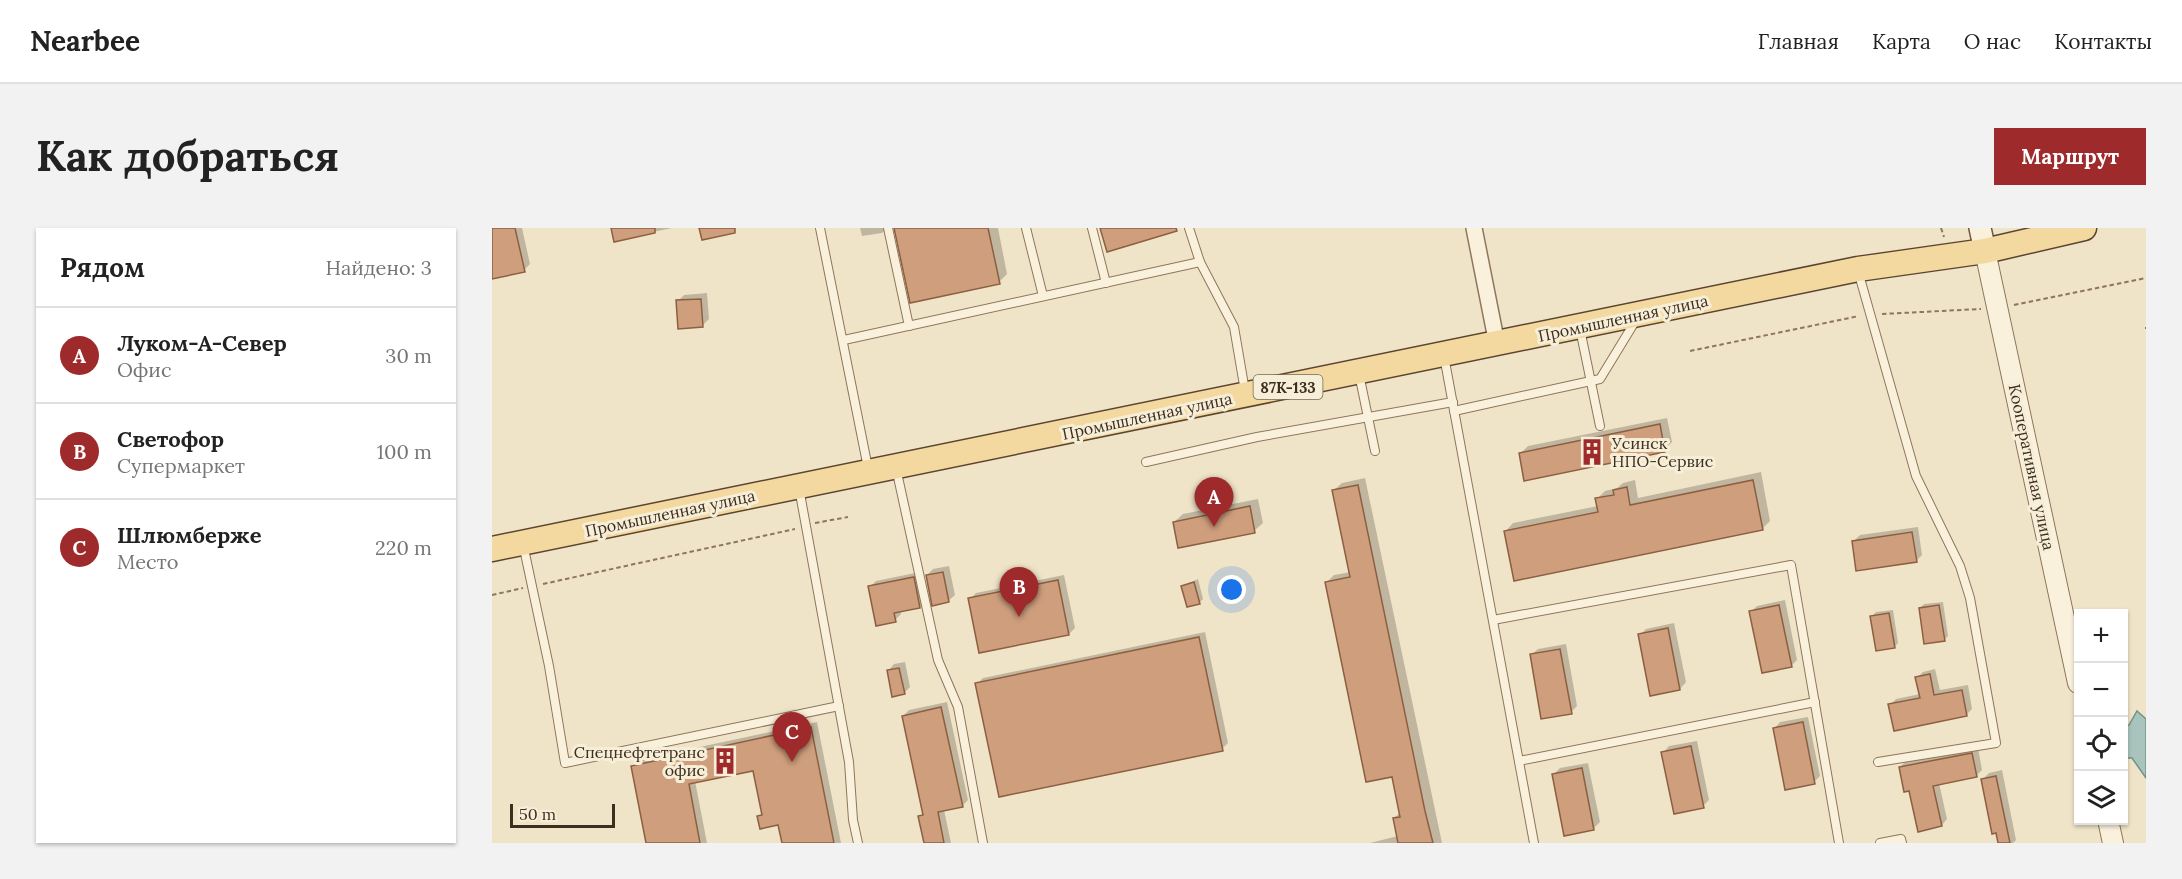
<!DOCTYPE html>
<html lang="ru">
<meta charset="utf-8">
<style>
body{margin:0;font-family:Lora,serif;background:#f2f2f2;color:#222}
.controls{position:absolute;right:18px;bottom:18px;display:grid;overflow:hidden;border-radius:0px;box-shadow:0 2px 4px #0004}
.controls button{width:54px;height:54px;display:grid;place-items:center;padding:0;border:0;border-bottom:2px solid #e0e0e0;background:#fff;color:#222;font:30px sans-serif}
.scale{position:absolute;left:18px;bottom:15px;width:105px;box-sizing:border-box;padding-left:6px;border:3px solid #3d2e20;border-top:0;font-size:16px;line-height:21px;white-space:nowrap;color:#3d2e20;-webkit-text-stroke:4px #f7eed8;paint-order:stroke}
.you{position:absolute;left:740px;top:362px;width:21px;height:21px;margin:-15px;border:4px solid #fff;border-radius:50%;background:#1a73e8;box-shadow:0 0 0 9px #1a73e833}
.badge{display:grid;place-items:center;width:39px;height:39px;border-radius:50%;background:#9e2a2b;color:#fff;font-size:20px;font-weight:700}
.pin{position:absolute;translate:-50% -50px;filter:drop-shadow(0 2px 3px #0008)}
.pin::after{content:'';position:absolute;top:32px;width:21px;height:18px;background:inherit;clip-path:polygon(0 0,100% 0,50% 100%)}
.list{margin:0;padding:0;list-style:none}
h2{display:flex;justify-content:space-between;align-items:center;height:78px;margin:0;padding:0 24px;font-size:26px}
h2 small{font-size:20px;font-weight:400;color:#767676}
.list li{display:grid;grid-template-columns:39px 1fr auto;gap:18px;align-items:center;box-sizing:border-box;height:96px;padding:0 24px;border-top:2px solid #e0e0e0}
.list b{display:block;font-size:22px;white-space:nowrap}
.list p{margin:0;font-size:20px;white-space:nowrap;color:#767676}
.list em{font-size:20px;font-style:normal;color:#767676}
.icon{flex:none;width:33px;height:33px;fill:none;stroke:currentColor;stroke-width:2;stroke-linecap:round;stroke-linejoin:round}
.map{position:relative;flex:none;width:1654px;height:615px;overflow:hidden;border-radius:0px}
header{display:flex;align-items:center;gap:36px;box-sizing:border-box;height:84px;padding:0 30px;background:#fff;border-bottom:2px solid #e0e0e0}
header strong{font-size:28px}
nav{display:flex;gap:33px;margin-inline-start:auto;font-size:21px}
.intro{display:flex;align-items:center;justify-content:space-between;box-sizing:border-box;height:144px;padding:0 36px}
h1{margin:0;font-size:42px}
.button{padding:15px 27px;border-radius:0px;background:#9e2a2b;color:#fff;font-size:21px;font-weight:700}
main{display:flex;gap:36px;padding:0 36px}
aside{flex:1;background:#fff;border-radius:0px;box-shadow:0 2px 4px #0004}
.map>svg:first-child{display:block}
.water{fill:#a9c4bc;stroke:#6f938a;stroke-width:1.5}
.shadow{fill:#0003}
.building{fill:#cf9f7d;stroke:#8d5f41;stroke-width:1.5}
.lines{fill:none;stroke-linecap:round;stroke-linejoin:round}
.service-casing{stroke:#8d765c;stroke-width:10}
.minor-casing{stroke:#8d765c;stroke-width:18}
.tertiary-casing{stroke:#8d765c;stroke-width:22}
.secondary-casing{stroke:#6f573f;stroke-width:24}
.primary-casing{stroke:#5b4430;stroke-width:27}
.path{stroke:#8d765c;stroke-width:2;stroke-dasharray:4.5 3;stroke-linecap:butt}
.service{stroke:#faf1dc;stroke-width:8}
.minor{stroke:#faf1dc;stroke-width:15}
.tertiary{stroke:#faf1dc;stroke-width:20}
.secondary{stroke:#faf1dc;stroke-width:21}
.primary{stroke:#f3d9a0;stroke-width:24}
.labels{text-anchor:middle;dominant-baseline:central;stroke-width:6;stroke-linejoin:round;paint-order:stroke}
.shield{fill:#f7eed8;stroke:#756857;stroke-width:1.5}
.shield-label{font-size:15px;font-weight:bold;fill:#3d2e20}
.street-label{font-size:16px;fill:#3d2e20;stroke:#f7eed8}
.poi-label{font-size:16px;fill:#3d2e20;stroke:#f7eed8;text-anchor:start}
</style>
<header>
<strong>Nearbee</strong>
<nav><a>Главная</a><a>Карта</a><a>О нас</a><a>Контакты</a></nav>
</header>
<div class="intro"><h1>Как добраться</h1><a class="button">Маршрут</a></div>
<main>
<aside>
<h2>Рядом<small>Найдено: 3</small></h2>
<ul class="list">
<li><span class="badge">A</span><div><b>Луком-А-Север</b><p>Офис</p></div><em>30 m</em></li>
<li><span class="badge">B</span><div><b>Светофор</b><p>Супермаркет</p></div><em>100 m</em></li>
<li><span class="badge">C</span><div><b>Шлюмберже</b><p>Место</p></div><em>220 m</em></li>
</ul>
</aside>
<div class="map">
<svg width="1654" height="615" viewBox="0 0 1654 615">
<rect width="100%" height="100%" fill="#f0e4c8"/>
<!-- water -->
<polygon class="water" points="1645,483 1654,491 1654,550 1640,530 1634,530 1632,527 1632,499 1637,497"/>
<!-- shadow -->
<g class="shadow">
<polygon points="0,0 30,0 38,36 32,42 0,49"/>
<polygon points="121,0 180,0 123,12"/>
<polygon points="368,0 395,0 390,5 370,8"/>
<polygon points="403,0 506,0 515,46 507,54"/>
<polygon points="215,65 217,91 210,98 186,73 192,67"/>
<polygon points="1175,190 1180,214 1172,222 1028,226 1036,218"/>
<polygon points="1269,244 1278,293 1270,301 1013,304 1021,295 1106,278 1105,271 1113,263 1125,260 1131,255 1143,252 1146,270"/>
<polygon points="873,250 950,615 878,615 906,608 902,590 909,584 901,547 834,355 842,347 859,344 842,262 850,255"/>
<polygon points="766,271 771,295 762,303 682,294 691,286"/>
<polygon points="1426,299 1430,327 1424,333 1361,314 1368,307"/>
<polygon points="457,338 463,367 456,373 435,347 441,341"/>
<polygon points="428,344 434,372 428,379 408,382 409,386 403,392 378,359 384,353"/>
<polygon points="572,347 583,400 577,406 478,371 484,365"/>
<polygon points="706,351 711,371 707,375 691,358"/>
<polygon points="1293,372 1305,432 1299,438 1259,384 1265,378"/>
<polygon points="1451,374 1456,408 1452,412 1428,380 1432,376"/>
<polygon points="1401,382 1406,415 1402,419 1380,388 1384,384"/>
<polygon points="1182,395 1194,454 1188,461 1160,466 1148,407 1154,401"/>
<polygon points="713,404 736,515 730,521 485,456 491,450"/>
<polygon points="1074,416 1085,478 1079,484 1039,427 1046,421"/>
<polygon points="413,434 418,459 412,465 396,443 402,436"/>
<polygon points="1443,441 1448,462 1476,457 1480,481 1474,487 1398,477 1404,471 1428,466 1425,450 1431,444"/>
<polygon points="455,474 476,572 470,578 452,582 459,615 433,615 428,589 432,585 411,488 417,482"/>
<polygon points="1316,489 1328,548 1322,554 1282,501 1288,494"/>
<polygon points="325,494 349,615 291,615 288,595 267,588 271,584 263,541 203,553 215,615 156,615 141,538 147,532"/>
<polygon points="1205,513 1217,572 1211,578 1171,525 1177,518"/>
<polygon points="1486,520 1490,542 1484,548 1447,555 1455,591 1450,597 1427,602 1418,561 1408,539 1414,533"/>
<polygon points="1096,535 1108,594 1102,600 1074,606 1062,546 1068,540"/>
<polygon points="1510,542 1524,612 1521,615 1507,615 1491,551 1497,545"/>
</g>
<!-- building -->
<g class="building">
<polygon points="0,0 23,0 33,44 0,51"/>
<polygon points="119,0 163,0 163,5 122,14"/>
<polygon points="207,0 243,0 243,5 210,12"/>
<polygon points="402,0 496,0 508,56 418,75"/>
<polygon points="608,0 684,0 685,3 615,24"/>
<polygon points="209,71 211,99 186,101 184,72"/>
<polygon points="1168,196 1173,224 1032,253 1027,225"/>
<polygon points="1261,252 1271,302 1022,353 1012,303 1106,284 1103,270 1122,267 1121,262 1135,259 1138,277"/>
<polygon points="866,257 933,583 941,615 906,615 901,590 908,589 900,549 874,554 833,354 858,349 840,262"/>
<polygon points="758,278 763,305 686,320 681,294"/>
<polygon points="1420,304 1425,334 1364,343 1360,313"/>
<polygon points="451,344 457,374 440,378 434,347"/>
<polygon points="422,349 428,380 402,385 404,394 384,398 376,358"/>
<polygon points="566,352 577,407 487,425 476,370"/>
<polygon points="702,354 708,376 695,379 689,358"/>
<polygon points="1287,377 1300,439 1270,445 1257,383"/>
<polygon points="1447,377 1453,413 1432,416 1427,380"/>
<polygon points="1397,385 1403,420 1384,423 1378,388"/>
<polygon points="1176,400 1188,462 1158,468 1146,406"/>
<polygon points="707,409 731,523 507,569 483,455"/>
<polygon points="1068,421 1080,486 1049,491 1038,426"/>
<polygon points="407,440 413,466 400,469 395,442"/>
<polygon points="1438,446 1442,467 1470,462 1475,488 1402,503 1396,476 1428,470 1423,449"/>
<polygon points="449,479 471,579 446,584 452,615 432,615 426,588 431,587 410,488"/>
<polygon points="1311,494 1323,556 1293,562 1281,500"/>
<polygon points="319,499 342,615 290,615 286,597 268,601 265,588 270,587 261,543 197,556 208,615 154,615 139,538"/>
<polygon points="1199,518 1212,580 1182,586 1169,524"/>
<polygon points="1480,525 1485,549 1441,558 1450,598 1426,604 1417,563 1412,564 1407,539"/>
<polygon points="1090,540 1102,602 1072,608 1060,546"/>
<polygon points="1504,548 1518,615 1506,615 1504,605 1500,606 1489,551"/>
</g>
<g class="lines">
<defs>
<g id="service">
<polyline points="328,0 376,240"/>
<polyline points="396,0 417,98"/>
<polyline points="534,0 551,68"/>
<polyline points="600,0 614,55"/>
<polyline points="697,0 708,34 742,99 753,163"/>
<polyline points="1366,43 1424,248 1468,338 1478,370 1504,515 1386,534"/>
<polyline points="1088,101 1108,198"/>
<polyline points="352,112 708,34"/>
<polyline points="952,128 1042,615"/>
<polyline points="867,146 883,223"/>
<polyline points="962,183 1108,151 1144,92"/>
<polyline points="654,234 765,209 961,174"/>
<polyline points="404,240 446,432 466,479 491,615"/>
<polyline points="307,260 357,534 361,592 366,615"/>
<polyline points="31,316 57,438 73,535 347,478"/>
<polyline points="1001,392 1299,337 1347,615"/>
<polyline points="1027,533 1323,474"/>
<polyline points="1388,615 1409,611 1410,615"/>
</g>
<polyline id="minor" points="982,0 1005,116"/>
<g id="tertiary">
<polyline points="1493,23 1586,455"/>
<polyline points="1616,592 1621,615"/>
</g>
<polyline id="secondary" points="1488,0 1493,23"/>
<polyline id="primary" points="0,321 1366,41 1493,23 1592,0"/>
</defs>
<!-- service casing -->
<use href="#service" class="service-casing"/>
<!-- minor casing -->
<use href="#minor" class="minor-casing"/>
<!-- tertiary casing -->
<use href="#tertiary" class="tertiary-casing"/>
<!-- secondary casing -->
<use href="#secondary" class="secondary-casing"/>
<!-- primary casing -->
<use href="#primary" class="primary-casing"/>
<!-- path -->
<g class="path">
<polyline points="1449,0 1452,9"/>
<polyline points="1522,77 1654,50"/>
<polyline points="1390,86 1489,81"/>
<polyline points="1653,100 1654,100"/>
<polyline points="1198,123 1367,88"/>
<polyline points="323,295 356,289"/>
<polyline points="51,356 303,301"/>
<polyline points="0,367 31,360"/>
</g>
<!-- service -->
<use href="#service" class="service"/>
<!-- minor -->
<use href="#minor" class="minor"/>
<!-- tertiary -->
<use href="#tertiary" class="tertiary"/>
<!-- secondary -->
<use href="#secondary" class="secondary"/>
<!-- primary -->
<use href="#primary" class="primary"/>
</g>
<!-- icons -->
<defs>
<symbol id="building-bare" viewBox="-9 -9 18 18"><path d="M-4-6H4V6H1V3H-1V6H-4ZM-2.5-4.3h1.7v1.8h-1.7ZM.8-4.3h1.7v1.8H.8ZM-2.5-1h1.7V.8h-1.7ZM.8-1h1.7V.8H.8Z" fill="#9e2a2b" stroke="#f7eed8" stroke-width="2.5" paint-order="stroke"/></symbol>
</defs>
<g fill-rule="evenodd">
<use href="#building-bare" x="1081" y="205" width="38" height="38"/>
<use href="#building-bare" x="214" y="514" width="38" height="38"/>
</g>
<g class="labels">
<!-- shield labels -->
<rect class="shield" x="761.5" y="147" width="69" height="24" rx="4.5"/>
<g class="shield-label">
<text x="796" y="159">87К-133</text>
</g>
<!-- street labels -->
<g class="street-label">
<text transform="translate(1131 90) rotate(-12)">Промышленная улица</text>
<text transform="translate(655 188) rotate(-12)">Промышленная улица</text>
<text transform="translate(1540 239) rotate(78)">Кооперативная улица</text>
<text transform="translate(178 285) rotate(-12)">Промышленная улица</text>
</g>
<!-- poi labels -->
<g class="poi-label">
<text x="1120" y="215">Усинск<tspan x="1120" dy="18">НПО-Сервис</tspan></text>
<text x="213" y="524" text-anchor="end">Спецнефтетранс<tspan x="213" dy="18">офис</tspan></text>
</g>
</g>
</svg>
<div class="controls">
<button>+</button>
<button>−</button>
<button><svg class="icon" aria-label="locate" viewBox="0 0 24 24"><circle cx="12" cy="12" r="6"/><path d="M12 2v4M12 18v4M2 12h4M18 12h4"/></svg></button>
<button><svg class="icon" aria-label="layers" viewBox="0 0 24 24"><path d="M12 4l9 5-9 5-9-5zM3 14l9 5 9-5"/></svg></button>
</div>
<div class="scale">50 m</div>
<div class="you"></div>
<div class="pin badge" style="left:722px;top:299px">A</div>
<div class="pin badge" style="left:527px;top:389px">B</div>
<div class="pin badge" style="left:300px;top:534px">C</div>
</div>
</main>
